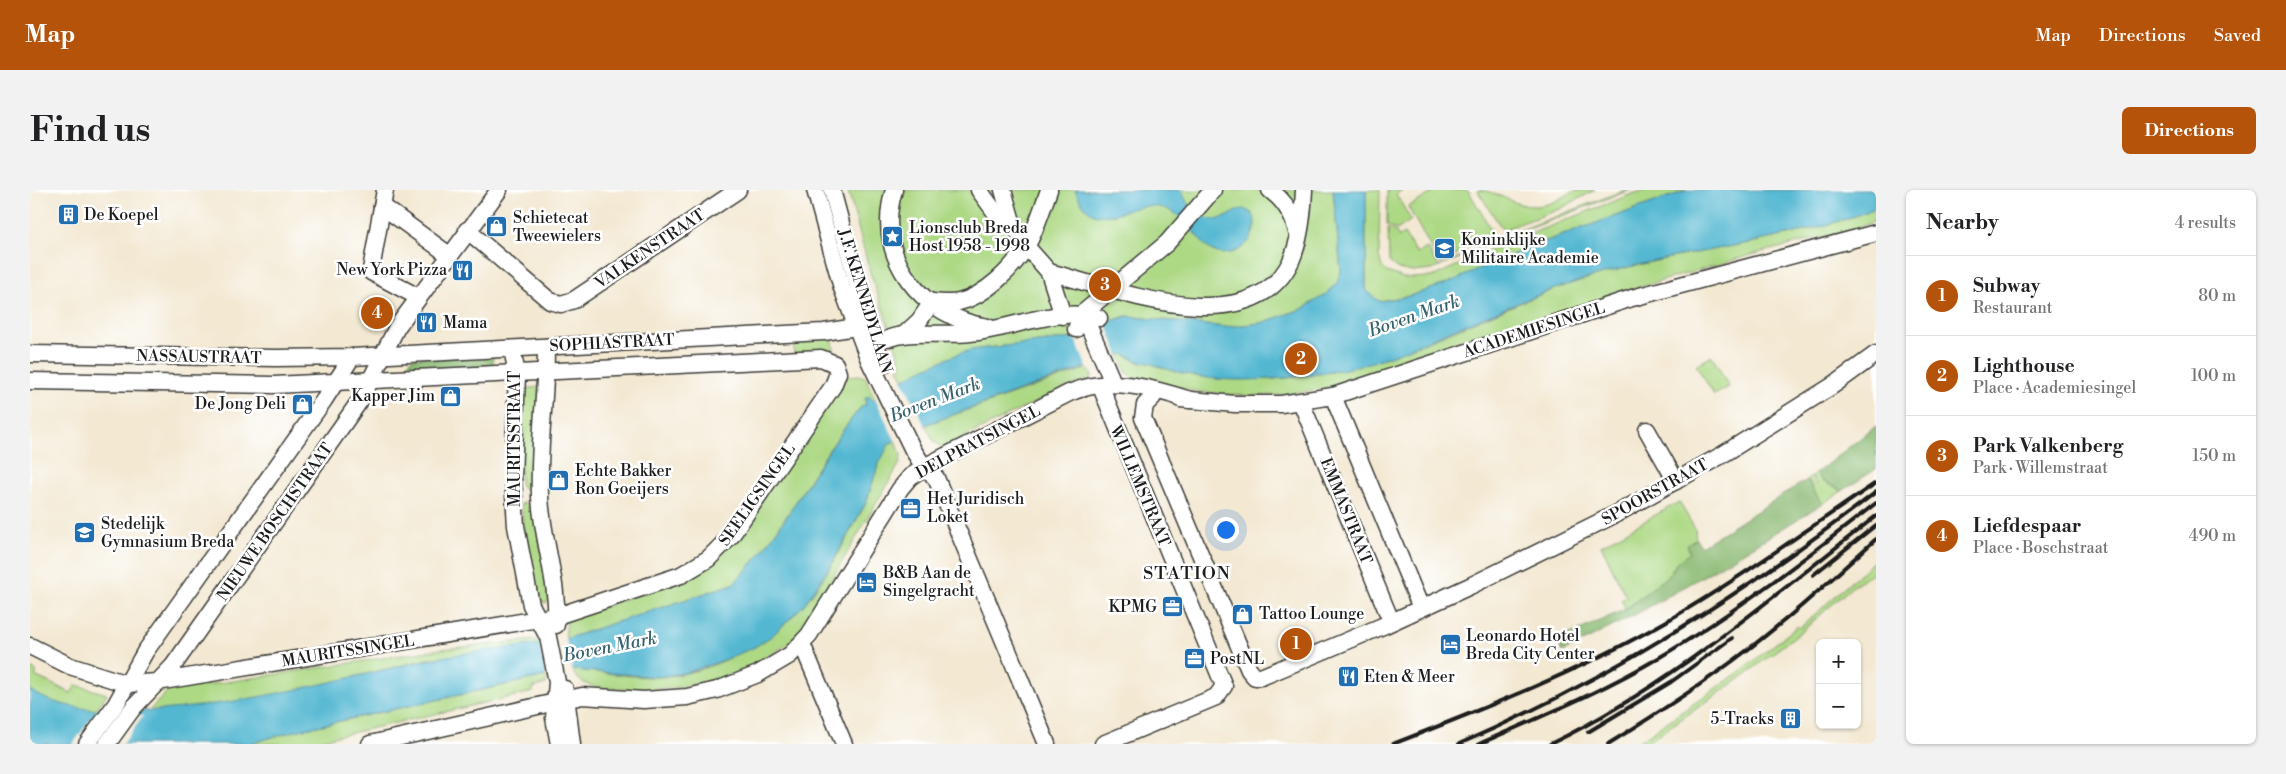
<!DOCTYPE html>
<meta charset="utf-8">
<style>
body{margin:0;font-family:"Libre Bodoni",serif;background:#f2f2f2;color:#202124}
.controls{position:absolute;right:15px;bottom:15px;display:grid;overflow:hidden;border-radius:8px;box-shadow:0 1px 4px #0004}
.controls button{width:45px;height:45px;display:grid;place-items:center;padding:0;border:0;border-bottom:1px solid #e0e0e0;background:#fff;color:#202124;font:25px sans-serif}
.you{position:absolute;left:1195px;top:339px;width:18px;height:18px;margin:-12px;border:4px solid #fff;border-radius:50%;background:#1a73e8;box-shadow:0 0 0 8px #1a73e833}
.badge{display:grid;place-items:center;width:32px;height:32px;border-radius:50%;background:#b45309;color:#fff;font-size:16px;font-weight:700}
.pin{position:absolute;translate:-50% -50%;border:2px solid #fff;box-shadow:0 1px 5px #0006}
.list{margin:0;padding:0;list-style:none}
h2{display:flex;justify-content:space-between;align-items:center;height:65px;margin:0;padding:0 20px;font-size:21px}
h2 small{font-size:16px;font-weight:400;color:#757577}
.list li{display:grid;grid-template-columns:32px 1fr auto;gap:15px;align-items:center;box-sizing:border-box;height:80px;padding:0 20px;border-top:1px solid #e0e0e0}
.list b{display:block;font-size:19px;white-space:nowrap}
.list p{margin:0;font-size:16px;white-space:nowrap;color:#757577}
.list em{font-size:16px;font-style:normal;color:#757577}
.map{position:relative;flex:none;width:1846px;height:554px;overflow:hidden;border-radius:8px}
header{display:flex;align-items:center;gap:30px;box-sizing:border-box;height:70px;padding:0 25px;background:#b45309;color:#fff}
header strong{font-size:24px}
nav{display:flex;gap:28px;margin-inline-start:auto;font-size:18px}
.intro{display:flex;align-items:center;justify-content:space-between;box-sizing:border-box;height:120px;padding:0 30px}
h1{margin:0;font-size:35px}
.button{padding:12px 22px;border-radius:8px;background:#b45309;color:#fff;font-size:18px;font-weight:700}
main{display:flex;gap:30px;padding:0 30px}
aside{flex:1;background:#fff;border-radius:8px;box-shadow:0 1px 4px #0004}
.map>svg:first-child{display:block}
.green{fill:#add985;stroke:#647a50}
.forest{fill:#8ab972;stroke:#536a47}
.water{fill:#53b7d1;stroke:#386a76}
.pier{fill:#f3e8d1}
.lines{fill:none;stroke-linecap:round;stroke-linejoin:round}
.minor-casing{stroke:#3c3b37;stroke-width:19}
.minor{stroke:#fff;stroke-width:16}
.rail{stroke:#1c1c1c;stroke-width:4}
.labels{text-anchor:middle;dominant-baseline:central;stroke-width:5;stroke-linejoin:round;paint-order:stroke}
.poi-label{font-size:16px;fill:#1c1c1c;stroke:#fff;text-anchor:start}
.street-label{font-size:16px;fill:#1c1c1c;stroke:#fff}
.water-label{font-size:18px;font-style:italic;fill:#35626d;stroke:#fff}
.neighbourhood-label{font-size:18px;letter-spacing:1px;fill:#1c1c1c;stroke:#fff}
</style>
<header>
<strong>Map</strong>
<nav><a>Map</a><a>Directions</a><a>Saved</a></nav>
</header>
<div class="intro"><h1>Find us</h1><a class="button">Directions</a></div>
<main>
<div class="map">
<svg width="1846" height="554" viewBox="0 0 1846 554">
<rect width="100%" height="100%" fill="#fff"/>
<filter id="ink" filterUnits="userSpaceOnUse"><feTurbulence type="fractalNoise" baseFrequency=".02" numOctaves="2"/><feDisplacementMap in="SourceGraphic" scale="10" xChannelSelector="R" yChannelSelector="G"/><feConvolveMatrix kernelMatrix="1 2 1 2 8 2 1 2 1" color-interpolation-filters="sRGB"/></filter>
<filter id="wash" filterUnits="userSpaceOnUse"><feTurbulence type="fractalNoise" baseFrequency=".0096" numOctaves="4" result="noise"/><feDisplacementMap in="SourceGraphic" scale="20" xChannelSelector="R" yChannelSelector="G"/><feGaussianBlur stdDeviation="1.12" result="paint"/><feColorMatrix in="noise" values="0 0 0 0 0 0 0 0 0 0 0 0 0 0 0 0 0 1.4 0 .05"/><feComposite in="paint" operator="in"/></filter>
<g filter="url(#wash)">
<rect width="100%" height="100%" fill="#f3e8d1"/>
<!-- green -->
<g class="green">
<polygon points="818,0 1303,0 1311,82 1307,93 1299,102 1272,119 1231,133 1194,137 1095,126 1043,148 940,160 918,168 874,191 868,178 872,175 840,82"/>
<polygon points="1336,0 1350,0 1349,66 1352,77 1357,82 1374,88 1402,87 1467,57 1602,4 1616,0 1658,0 1505,55 1413,95 1379,106 1349,111 1338,103 1336,98"/>
<polygon points="1357,0 1373,0 1366,4 1381,30 1367,40 1357,35"/>
<polygon points="1401,0 1438,0 1463,43 1410,74 1378,17 1402,3"/>
<path d="M1447,0C1468,0 1483,17 1506,16C1526,15 1535,3 1550,0C1555,0 1561,0 1565,0L1530,19L1473,40Z"/>
<polygon points="1595,0 1600,0 1475,48 1402,80 1382,82 1368,79 1359,72 1358,38 1366,42 1369,47 1374,44 1387,64 1397,58 1409,77 1467,49"/>
<path d="M1846,18V31L1815,42L1732,62L1586,104L1307,196L1252,205L1219,206L1170,202L1102,188C1095,182 1092,173 1089,165L1093,164L1110,173L1115,172C1193,199 1286,193 1362,165C1434,139 1502,103 1576,83C1665,58 1760,53 1846,18Z"/>
<polygon points="803,146 804,164 764,166 764,148"/>
<polygon points="1682,166 1699,197 1684,205 1666,175"/>
<polygon points="1058,178 1062,186 1060,189 1030,200 912,258 904,251 895,235"/>
<path d="M829,185L835,187L845,208L835,217L833,215C784,271 756,342 703,394L535,449L537,430L669,382L813,187Z"/>
<polygon points="509,197 502,299 495,300 490,295 493,199"/>
<path d="M865,250L871,264L870,273C850,308 829,342 809,377C795,401 783,427 765,448C760,453 752,457 746,461C703,491 651,501 599,499C580,498 551,501 542,480C570,481 600,488 629,487C679,485 742,452 774,414C799,386 815,349 834,317C845,297 844,263 865,250Z"/>
<polygon points="1786,283 1792,291 1812,301 1792,314 1777,290 1781,287 1785,295 1787,294 1782,286"/>
<polygon points="1649,312 1665,339 1666,349 1661,352 1661,363 1647,372 1640,384 1596,419 1591,410 1596,407 1571,355"/>
<polygon points="494,313 505,316 519,410 516,413 508,410 497,365 491,314"/>
<polygon points="1846,369 1846,381 1824,395 1778,436 1711,488 1615,554 1605,554 1708,483 1768,436 1770,438"/>
<polygon points="506,450 510,455 397,469 182,522 131,529 111,529 138,501 411,459"/>
<path d="M0,478L7,482L5,486L41,503L46,495L77,504L62,526C40,521 17,516 0,500Z"/>
<polygon points="517,486 516,494 503,498 503,502 272,554 218,554 265,541"/>
</g>
<!-- forest -->
<g class="forest">
<polygon points="463,163 463,182 369,187 382,168"/>
<polygon points="1846,236 1846,279 1812,301 1792,291 1786,283"/>
<path d="M1777,290L1792,314C1708,366 1622,419 1532,462L1527,450L1596,419L1640,384L1647,372L1660,363L1657,355L1666,349L1671,356Z"/>
</g>
<!-- water -->
<g class="water">
<path d="M1045,0H1152C1156,18 1174,34 1193,28C1201,26 1206,19 1214,19L1222,23C1226,30 1226,37 1222,45C1215,62 1193,70 1178,58C1161,43 1156,23 1129,17C1094,10 1065,50 1045,0Z"/>
<path d="M1303,0H1336V98L1338,103L1349,111L1379,106L1413,95L1505,55L1658,0H1846V18C1760,53 1665,58 1576,83C1521,98 1468,121 1415,143C1393,152 1371,163 1348,170C1305,185 1232,193 1186,189C1163,187 1138,180 1116,172L1113,173L1093,164L900,233L859,254L848,276L836,313L802,373L774,415L743,445L725,457L692,471L655,483L628,487L542,480L265,541L218,554H0V500C79,554 303,490 397,470C442,460 490,459 535,449L703,394C756,342 785,271 833,215H836L835,208L839,206L842,210C867,190 909,170 940,160L1043,148L1084,130L1098,126L1194,137L1231,133L1272,119L1299,102L1307,93L1311,82Z"/>
</g>
<!-- pier -->
<g class="pier">
<polygon points="1075,131 1090,168 1058,180 1046,151 1039,146"/>
<polygon points="872,189 896,238 866,252 844,206"/>
<polygon points="535,446 543,483 517,488 509,452"/>
<polygon points="64,524 113,526 93,554 43,554"/>
</g>
</g>
<g filter="url(#ink)">
<g class="lines">
<defs>
<g id="minor">
<polyline points="785,0 812,98 839,170 883,260 894,277 906,288 1017,554"/>
<polyline points="802,0 836,126 853,175"/>
<path d="M864,0C843,67 892,127 958,137"/>
<polyline points="949,0 968,26 983,35"/>
<polyline points="973,0 983,35 996,56 1019,82 1033,126"/>
<path d="M1240,0C1255,11 1263,24 1267,42"/>
<polyline points="352,16 419,65"/>
<polyline points="437,40 520,111 531,114 544,110 708,0"/>
<polyline points="341,80 355,0"/>
<polyline points="341,82 388,107"/>
<path d="M1019,82C1084,99 1221,155 1261,71C1270,51 1273,22 1274,0"/>
<polyline points="1053,123 1081,188"/>
<polyline points="1046,139 1053,123 1137,53 1183,0"/>
<path d="M876,143L889,131L902,112C911,113 921,114 929,112C955,106 982,79 996,57C1006,40 1012,19 1019,0"/>
<path d="M860,148C885,140 913,146 940,143C982,139 1028,116 1069,128"/>
<path d="M516,157C516,207 508,257 510,306C512,350 529,392 526,435"/>
<polyline points="482,159 487,184 483,288 486,336 501,415 518,447 527,492 524,528 529,554"/>
<polyline points="0,164 245,168 322,167 794,142 826,137"/>
<polyline points="0,191 244,195 791,168 805,174 808,183 803,196 701,346 678,369 651,385 527,426 127,492 97,494 40,476 0,456"/>
<polyline points="1073,202 1194,496 1186,507 1073,554"/>
<polyline points="1303,206 1391,418"/>
<polyline points="1123,207 1115,215 1113,228 1219,480 1225,487 1231,487 1355,435 1440,396 1586,324 1692,265 1802,196 1846,164"/>
<polyline points="1150,209 1205,214 1251,214 1303,206 1602,108 1846,43"/>
<polyline points="1271,212 1361,431"/>
<polyline points="1617,240 1646,291"/>
<polyline points="772,454 814,554"/>
<polyline points="535,499 542,554"/>
<polyline points="57,554 86,514 115,462 294,210 322,167"/>
<polyline points="77,554 103,518 143,476 331,209 367,137 469,0"/>
<path d="M340,554L552,506L614,510L657,507L687,500L728,484L760,465L779,445L870,299L880,287L894,277L1039,203C1080,186 1119,197 1160,210"/>
</g>
</defs>
<!-- minor casing -->
<use href="#minor" class="minor-casing"/>
<!-- minor -->
<use href="#minor" class="minor"/>
<!-- rail -->
<g class="rail">
<polyline points="1783,385 1846,335"/>
<polyline points="1558,542 1641,492 1702,448"/>
<path d="M1363,554C1455,518 1548,482 1635,432C1708,390 1776,340 1846,293"/>
<path d="M1429,554C1580,489 1716,402 1846,302"/>
<path d="M1449,554C1510,527 1573,501 1630,467C1706,422 1776,368 1846,313"/>
<path d="M1520,554C1640,496 1742,407 1846,326"/>
<path d="M1578,554C1625,525 1672,495 1716,461C1762,426 1804,387 1846,349"/>
</g>
</g>
</g>
<!-- icons -->
<defs>
<symbol id="building-square" viewBox="-11 -11 22 22"><rect x="-9" y="-9" width="18" height="18" rx="4" fill="#1f6fb2" stroke="#fff"/><path d="M-4-6H4V6H1V3H-1V6H-4ZM-2.5-4.3h1.7v1.8h-1.7ZM.8-4.3h1.7v1.8H.8ZM-2.5-1h1.7V.8h-1.7ZM.8-1h1.7V.8H.8Z" fill="#fff"/></symbol>
<symbol id="shop-square" viewBox="-11 -11 22 22"><rect x="-9" y="-9" width="18" height="18" rx="4" fill="#1f6fb2" stroke="#fff"/><path d="M-5-2.5h2.3a2.7 3.5 0 0 1 5.4 0H5L5.5 6h-11ZM-1.5-2.5h3a1.5 2.3 0 0 0-3 0Z" fill="#fff"/></symbol>
<symbol id="sight-square" viewBox="-11 -11 22 22"><rect x="-9" y="-9" width="18" height="18" rx="4" fill="#1f6fb2" stroke="#fff"/><path d="M0-6L1.8-2.2L6-1.7L2.9 1.2L3.7 5.4L0 3.3L-3.7 5.4L-2.9 1.2L-6-1.7L-1.8-2.2Z" fill="#fff"/></symbol>
<symbol id="university-square" viewBox="-11 -11 22 22"><rect x="-9" y="-9" width="18" height="18" rx="4" fill="#1f6fb2" stroke="#fff"/><path d="M0-5L7-2L0 1L-7-2ZM-4 1L0 2.5L4 1V4Q0 6-4 4Z" fill="#fff"/></symbol>
<symbol id="restaurant-square" viewBox="-11 -11 22 22"><rect x="-9" y="-9" width="18" height="18" rx="4" fill="#1f6fb2" stroke="#fff"/><path d="M-5-6h1v4h1v-4h1v4h1v-4h1v5L-1.5 .5V6h-2V.5L-5-1ZM5-6V6H3V1.5H1.5Q1.5-4 5-6Z" fill="#fff"/></symbol>
<symbol id="office-square" viewBox="-11 -11 22 22"><rect x="-9" y="-9" width="18" height="18" rx="4" fill="#1f6fb2" stroke="#fff"/><path d="M-6-3h4V-5.5h4V-3h4V5H-6ZM-1-4.5V-3h2v-1.5ZM-6 0V1H6V0Z" fill="#fff"/></symbol>
<symbol id="school-square" viewBox="-11 -11 22 22"><rect x="-9" y="-9" width="18" height="18" rx="4" fill="#1f6fb2" stroke="#fff"/><path d="M0-5L7-2L0 1L-7-2ZM-4 1L0 2.5L4 1V4Q0 6-4 4Z" fill="#fff"/></symbol>
<symbol id="hotel-square" viewBox="-11 -11 22 22"><rect x="-9" y="-9" width="18" height="18" rx="4" fill="#1f6fb2" stroke="#fff"/><path d="M-6-4.5h1.5V1H6V5H4.5V3h-9V5H-6ZM-4 0a1.8 1.8 0 1 1 3.6 0ZM.5 0V-2.5h3Q6-2.5 6 0Z" fill="#fff"/></symbol>
</defs>
<g fill-rule="evenodd">
<use href="#building-square" x="26" y="12" width="25" height="25"/>
<use href="#shop-square" x="454" y="24" width="25" height="25"/>
<use href="#sight-square" x="850" y="34" width="25" height="25"/>
<use href="#university-square" x="1402" y="46" width="25" height="25"/>
<use href="#restaurant-square" x="420" y="68" width="25" height="25"/>
<use href="#restaurant-square" x="384" y="120" width="25" height="25"/>
<use href="#shop-square" x="408" y="194" width="25" height="25"/>
<use href="#shop-square" x="260" y="202" width="25" height="25"/>
<use href="#shop-square" x="516" y="278" width="25" height="25"/>
<use href="#office-square" x="868" y="306" width="25" height="25"/>
<use href="#school-square" x="42" y="330" width="25" height="25"/>
<use href="#hotel-square" x="824" y="380" width="25" height="25"/>
<use href="#office-square" x="1130" y="404" width="25" height="25"/>
<use href="#shop-square" x="1200" y="412" width="25" height="25"/>
<use href="#hotel-square" x="1408" y="442" width="25" height="25"/>
<use href="#office-square" x="1152" y="456" width="25" height="25"/>
<use href="#restaurant-square" x="1306" y="474" width="25" height="25"/>
<use href="#building-square" x="1748" y="516" width="25" height="25"/>
</g>
<g class="labels">
<!-- poi labels -->
<g class="poi-label">
<text x="54" y="25">De Koepel</text>
<text x="483" y="28">Schietecat<tspan x="483" dy="18">Tweewielers</tspan></text>
<text x="879" y="38">Lionsclub Breda<tspan x="879" dy="18">Host 1958 - 1998</tspan></text>
<text x="1431" y="50">Koninklijke<tspan x="1431" dy="18">Militaire Academie</tspan></text>
<text x="417" y="80" text-anchor="end">New York Pizza</text>
<text x="413" y="133">Mama</text>
<text x="405" y="206" text-anchor="end">Kapper Jim</text>
<text x="256" y="214" text-anchor="end">De Jong Deli</text>
<text x="545" y="281">Echte Bakker<tspan x="545" dy="18">Ron Goeijers</tspan></text>
<text x="897" y="309">Het Juridisch<tspan x="897" dy="18">Loket</tspan></text>
<text x="71" y="334">Stedelijk<tspan x="71" dy="18">Gymnasium Breda</tspan></text>
<text x="853" y="383">B&amp;B Aan de<tspan x="853" dy="18">Singelgracht</tspan></text>
<text x="1127" y="417" text-anchor="end">KPMG</text>
<text x="1229" y="424">Tattoo Lounge</text>
<text x="1436" y="446">Leonardo Hotel<tspan x="1436" dy="18">Breda City Center</tspan></text>
<text x="1180" y="469">PostNL</text>
<text x="1334" y="487">Eten &amp; Meer</text>
<text x="1744" y="529" text-anchor="end">5-Tracks</text>
</g>
<!-- street labels -->
<g class="street-label">
<text transform="translate(620 59) rotate(-34)">VALKENSTRAAT</text>
<text transform="translate(835 111) rotate(73)">J.F. KENNEDYLAAN</text>
<text transform="translate(1504 140) rotate(-18)">ACADEMIESINGEL</text>
<text transform="translate(582 153) rotate(-3)">SOPHIASTRAAT</text>
<text transform="translate(169 167) rotate(1)">NASSAUSTRAAT</text>
<text transform="translate(485 249) rotate(-90)">MAURITSSTRAAT</text>
<text transform="translate(948 252) rotate(-28)">DELPRATSINGEL</text>
<text transform="translate(1110 296) rotate(67)">WILLEMSTRAAT</text>
<text transform="translate(1625 302) rotate(-29)">SPOORSTRAAT</text>
<text transform="translate(727 305) rotate(-55)">SEELIGSINGEL</text>
<text transform="translate(1316 321) rotate(68)">EMMASTRAAT</text>
<text transform="translate(245 332) rotate(-55)">NIEUWE BOSCHSTRAAT</text>
<text transform="translate(318 461) rotate(-9)">MAURITSSINGEL</text>
</g>
<!-- water labels -->
<g class="water-label">
<text transform="translate(1384 126) rotate(-19)">Boven Mark</text>
<text transform="translate(905 210) rotate(-21)">Boven Mark</text>
<text transform="translate(580 457) rotate(-11)">Boven Mark</text>
</g>
<!-- neighbourhood labels -->
<g class="neighbourhood-label">
<text x="1157" y="383">STATION</text>
</g>
</g>
</svg>
<div class="controls">
<button>+</button>
<button>−</button>
</div>
<div class="you"></div>
<div class="pin badge" style="left:1266px;top:454px">1</div>
<div class="pin badge" style="left:1271px;top:169px">2</div>
<div class="pin badge" style="left:1075px;top:95px">3</div>
<div class="pin badge" style="left:347px;top:123px">4</div>
</div>
<aside>
<h2>Nearby<small>4 results</small></h2>
<ul class="list">
<li><span class="badge">1</span><div><b>Subway</b><p>Restaurant</p></div><em>80 m</em></li>
<li><span class="badge">2</span><div><b>Lighthouse</b><p>Place · Academiesingel</p></div><em>100 m</em></li>
<li><span class="badge">3</span><div><b>Park Valkenberg</b><p>Park · Willemstraat</p></div><em>150 m</em></li>
<li><span class="badge">4</span><div><b>Liefdespaar</b><p>Place · Boschstraat</p></div><em>490 m</em></li>
</ul>
</aside>
</main>
